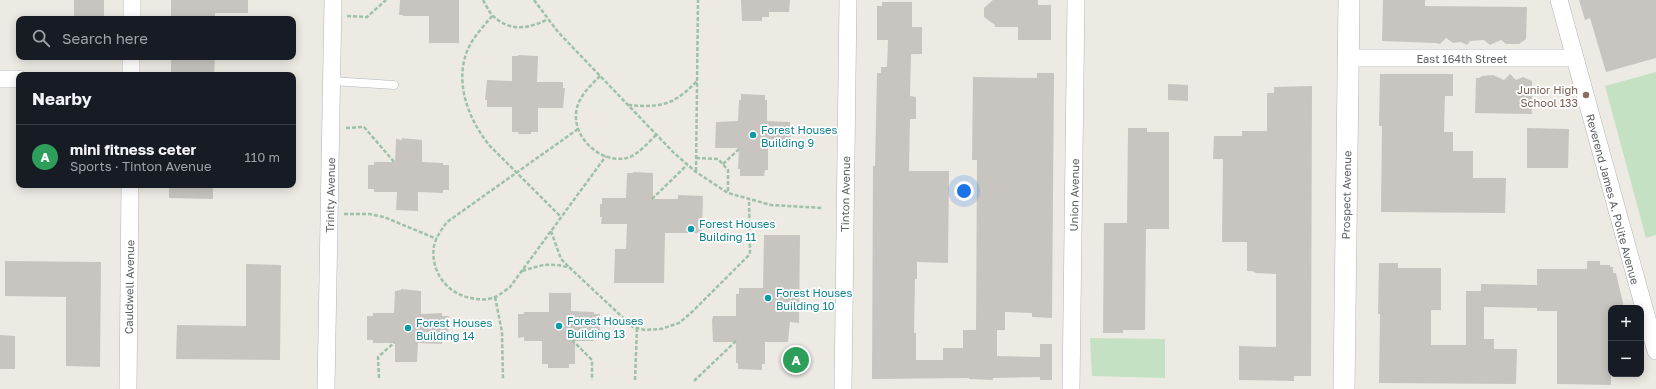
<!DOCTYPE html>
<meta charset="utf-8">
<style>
body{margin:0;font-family:"Golos Text",sans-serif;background:#20242c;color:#f1f3f6}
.controls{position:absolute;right:12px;bottom:12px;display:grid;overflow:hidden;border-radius:8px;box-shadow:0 2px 10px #0003}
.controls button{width:36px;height:36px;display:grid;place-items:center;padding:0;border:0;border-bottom:1px solid #363941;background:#171b24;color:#f1f3f6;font:20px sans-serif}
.you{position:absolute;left:964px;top:191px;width:14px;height:14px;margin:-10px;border:3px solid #fff;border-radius:50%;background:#1a73e8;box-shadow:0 0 0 6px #1a73e833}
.badge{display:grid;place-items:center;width:26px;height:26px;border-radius:50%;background:#ea580c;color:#fff;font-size:13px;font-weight:700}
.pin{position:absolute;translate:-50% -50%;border:2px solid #fff;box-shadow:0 1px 4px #0006}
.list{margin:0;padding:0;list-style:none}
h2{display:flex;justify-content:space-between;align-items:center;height:52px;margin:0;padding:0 16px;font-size:17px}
h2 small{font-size:13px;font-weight:400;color:#9ea1a6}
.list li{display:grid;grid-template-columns:26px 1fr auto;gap:12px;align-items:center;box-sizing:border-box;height:64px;padding:0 16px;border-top:1px solid #363941}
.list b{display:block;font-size:15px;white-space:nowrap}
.list p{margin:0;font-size:13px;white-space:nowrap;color:#9ea1a6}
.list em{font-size:13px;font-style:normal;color:#9ea1a6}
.icon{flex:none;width:22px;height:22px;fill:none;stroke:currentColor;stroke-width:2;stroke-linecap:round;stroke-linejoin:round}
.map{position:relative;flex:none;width:1656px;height:389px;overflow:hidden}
.search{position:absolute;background:#171b24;box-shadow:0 2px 10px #0003;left:16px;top:16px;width:280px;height:44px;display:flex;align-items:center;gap:10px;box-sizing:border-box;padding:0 14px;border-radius:8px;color:#9ea1a6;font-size:15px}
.panel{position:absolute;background:#171b24;box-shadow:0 2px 10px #0003;left:16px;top:72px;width:280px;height:116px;border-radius:8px}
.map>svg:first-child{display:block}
.green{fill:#c5e1c4}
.building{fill:#c8c5c1}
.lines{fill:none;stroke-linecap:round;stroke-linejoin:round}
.service-casing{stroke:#b1b4b8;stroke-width:9}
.minor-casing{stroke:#b1b4b8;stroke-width:18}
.tertiary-casing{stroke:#b1b4b8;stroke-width:22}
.path{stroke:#9dc2a7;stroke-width:2.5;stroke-dasharray:4 2;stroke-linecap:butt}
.service{stroke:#fff;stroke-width:8}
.minor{stroke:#fff;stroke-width:17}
.tertiary{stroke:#fff;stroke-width:21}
.education-dot{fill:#8d6e63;stroke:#fff;stroke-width:1.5}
.culture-dot{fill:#0f9aa8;stroke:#fff;stroke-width:1.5}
.labels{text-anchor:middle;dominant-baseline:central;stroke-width:3.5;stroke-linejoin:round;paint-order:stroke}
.street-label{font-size:11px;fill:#5c5f63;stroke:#fff}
.education-label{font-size:11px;fill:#785e54;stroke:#fff;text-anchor:end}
.culture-label{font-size:11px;fill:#0d838f;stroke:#fff;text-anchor:start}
</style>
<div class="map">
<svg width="1656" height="389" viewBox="0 0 1656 389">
<rect width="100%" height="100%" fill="#edeae4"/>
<!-- green -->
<g class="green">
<polygon points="1656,72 1656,235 1646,238 1605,86"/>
<polygon points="1090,338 1165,339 1165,378 1092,376"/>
</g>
<!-- building -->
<g class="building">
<rect x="74" y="0" width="30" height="19"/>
<polygon points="171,0 248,0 248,13 215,13 215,19 171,19"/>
<polygon points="400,0 459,0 459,43 429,43 429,16 403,16 403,15 399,15"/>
<polygon points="741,0 790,0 789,12 769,12 769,17 762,17 762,21 742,21"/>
<polygon points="993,0 1038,0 1038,5 1051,5 1051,40 1018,40 1018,27 995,27 995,25 984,17 984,8"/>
<polygon points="1383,0 1425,0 1425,6 1527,7 1526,39 1519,44 1506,44 1501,40 1490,45 1484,40 1470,41 1467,45 1461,42 1453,43 1446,38 1440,44 1435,43 1382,41"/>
<polygon points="1579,0 1656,0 1656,58 1606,72 1590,18 1585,20"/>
<polygon points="882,2 912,2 912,27 922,27 922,54 911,54 910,96 916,97 916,119 910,119 909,171 949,171 948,263 917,262 917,279 915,279 914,333 916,333 916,360 943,360 943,348 963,348 963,330 976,330 977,160 972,160 973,77 1037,78 1037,73 1054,73 1052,318 1032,317 1032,313 1005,312 1005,330 997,330 997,356 1040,357 1040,344 1052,344 1052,380 1040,380 1040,377 993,378 993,380 969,379 969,378 872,379 873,166 875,166 877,73 881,73 881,67 887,67 888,40 877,40 877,6 882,6"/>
<polygon points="518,55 538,56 537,82 563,82 563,88 565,88 563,108 538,108 538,132 531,132 531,134 518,134 519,132 512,132 512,107 487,107 487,100 485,100 487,80 512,81 512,56 518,56"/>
<polygon points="171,57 215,57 214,75 171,75"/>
<polygon points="1380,74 1453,74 1453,96 1445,96 1444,132 1453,132 1453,151 1473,151 1473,178 1506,178 1505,213 1381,212 1382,126 1379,126"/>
<polygon points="1510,74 1516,80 1523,77 1532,81 1532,114 1475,113 1476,78 1479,78 1482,76 1493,75 1504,80"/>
<polygon points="1168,84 1188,85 1188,101 1168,100"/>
<polygon points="1312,86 1311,376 1294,376 1294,381 1239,380 1239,346 1276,347 1276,274 1256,273 1252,271 1247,271 1247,242 1222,242 1223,159 1213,159 1214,136 1242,136 1242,131 1267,131 1267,93 1274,93 1274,87"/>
<polygon points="741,94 765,95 765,100 767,100 767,121 790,122 791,142 790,142 790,149 768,148 768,170 765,170 764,176 740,176 740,169 738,169 739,148 715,148 716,122 738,121 739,100 741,100"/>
<polygon points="1128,128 1147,128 1147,132 1169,132 1169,229 1146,229 1145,330 1123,330 1123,333 1103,333 1104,223 1127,223"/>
<polygon points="1527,128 1569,129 1568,168 1527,168"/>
<polygon points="402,138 422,140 422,162 443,163 443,165 449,165 449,190 443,190 443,193 418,192 418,211 396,210 397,192 374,192 374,189 368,189 368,165 374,165 374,162 395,162 396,139 402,140"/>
<polygon points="633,172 653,173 653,199 678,199 678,195 703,196 702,233 665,233 664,283 614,283 615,249 626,249 627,224 601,224 602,217 600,217 600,204 602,204 602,198 626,198 627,173 633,173"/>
<polygon points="169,185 213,185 213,199 169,198"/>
<polygon points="764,235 800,235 799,323 790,322 788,342 765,342 765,364 762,364 762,370 738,369 738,363 736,363 736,342 713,342 712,321 713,316 736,316 736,294 739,294 739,288 763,288"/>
<polygon points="5,261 101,262 100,367 66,366 66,297 5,296"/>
<polygon points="1587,261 1600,261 1600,265 1610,265 1610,267 1613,267 1613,273 1616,273 1624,308 1611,308 1611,385 1557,384 1557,311 1537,311 1537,308 1484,307 1484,339 1494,339 1494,349 1517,349 1516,384 1379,383 1380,314 1378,314 1379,263 1398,263 1398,268 1441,268 1441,310 1431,310 1431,345 1466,345 1466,291 1481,291 1481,284 1537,285 1537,269 1587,269"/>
<polygon points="246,264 281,265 280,360 176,359 177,325 246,326"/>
<polygon points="401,289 421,291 421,314 442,313 442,316 449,316 448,341 442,340 442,344 418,343 417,362 395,362 395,343 373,343 373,340 367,340 367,316 373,316 373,313 394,313 395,291 401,290"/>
<polygon points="549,293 571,293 571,311 594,312 594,314 600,314 600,339 593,339 594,341 575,341 575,364 569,364 569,368 548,368 548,364 542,364 542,341 524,341 524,337 518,338 518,314 524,314 524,312 549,312"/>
<polygon points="0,335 15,336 15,369 0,369"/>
</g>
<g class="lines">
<defs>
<polyline id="service" points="332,81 394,85"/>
<g id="minor">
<polyline points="1559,0 1656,351"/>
<polyline points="132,19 132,0"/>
<polyline points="1348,58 1575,58"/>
<polyline points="131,75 131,57"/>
<polyline points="0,79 19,79"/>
<polyline points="128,389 130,185"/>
<polyline points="326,389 333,0"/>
<polyline points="843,389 848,0"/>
<polyline points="1071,389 1076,0"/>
</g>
<polyline id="tertiary" points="1344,389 1349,0"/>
</defs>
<!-- service casing -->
<use href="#service" class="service-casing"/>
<!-- minor casing -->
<use href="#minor" class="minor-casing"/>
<!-- tertiary casing -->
<use href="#tertiary" class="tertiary-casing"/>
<!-- path -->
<g class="path">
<path d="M483,0C486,5 489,12 493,16C510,32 529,29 548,19"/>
<polyline points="534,0 558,32 674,153 696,172 728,193 771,205 822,208"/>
<polyline points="347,16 367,17 386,0"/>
<path d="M492,16C483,27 471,39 466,54C455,86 470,122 490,146L561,217"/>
<path d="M600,76C589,87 577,98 576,114C574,141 605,166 630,157C638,154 650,141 656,135"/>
<path d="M628,105C661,108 674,105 697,81"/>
<polyline points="346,128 364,127 395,163"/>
<path d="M578,129L447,222C442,229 436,237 434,246C430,271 447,294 471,298C478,300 488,300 495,297C500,295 506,290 510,287L606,156"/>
<polyline points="696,158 718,159 728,170 728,192"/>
<polyline points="723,164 739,149"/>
<polyline points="696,171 698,0"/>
<polyline points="652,199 687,165"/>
<polyline points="344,214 369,214 384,217 437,239"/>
<polyline points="551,231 561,259 570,268"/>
<path d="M522,271C541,265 551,262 570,268L633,327L645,330L661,329L679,323L692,312L750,254L749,199"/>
<polyline points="495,297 502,332 503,379"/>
<polyline points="572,340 592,360 592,380"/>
<polyline points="379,378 378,357 395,342"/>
<polyline points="635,380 637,328"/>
<polyline points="694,381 736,341"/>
</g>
<!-- service -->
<use href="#service" class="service"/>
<!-- minor -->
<use href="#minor" class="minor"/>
<!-- tertiary -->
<use href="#tertiary" class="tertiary"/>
</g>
<!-- markers -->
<circle class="education-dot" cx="1586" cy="95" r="4"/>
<g class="culture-dot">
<circle cx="753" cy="135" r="4"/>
<circle cx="691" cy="229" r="4"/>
<circle cx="768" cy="298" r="4"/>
<circle cx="559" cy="326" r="4"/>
<circle cx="408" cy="328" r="4"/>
</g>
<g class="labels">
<!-- street labels -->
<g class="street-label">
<text x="1462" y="58">East 164th Street</text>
<text transform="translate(845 194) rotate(-89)">Tinton Avenue</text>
<text transform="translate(330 195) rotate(-89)">Trinity Avenue</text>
<text transform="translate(1074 195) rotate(-89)">Union Avenue</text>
<text transform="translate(1346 195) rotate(-89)">Prospect Avenue</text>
<text transform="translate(1613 199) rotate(75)">Reverend James A. Polite Avenue</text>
<text transform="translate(129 287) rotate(-89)">Cauldwell Avenue</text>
</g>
<!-- education labels -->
<g class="education-label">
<text x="1578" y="89">Junior High<tspan x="1578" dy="13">School 133</tspan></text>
</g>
<!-- culture labels -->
<g class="culture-label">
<text x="761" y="129">Forest Houses<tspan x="761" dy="13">Building 9</tspan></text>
<text x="699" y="223">Forest Houses<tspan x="699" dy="13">Building 11</tspan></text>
<text x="776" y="292">Forest Houses<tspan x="776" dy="13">Building 10</tspan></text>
<text x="567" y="320">Forest Houses<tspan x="567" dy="13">Building 13</tspan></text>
<text x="416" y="322">Forest Houses<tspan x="416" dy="13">Building 14</tspan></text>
</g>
</g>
</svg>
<div class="controls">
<button>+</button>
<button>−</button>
</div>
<div class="you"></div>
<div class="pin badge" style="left:796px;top:360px;background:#2e9e5b">A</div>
<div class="search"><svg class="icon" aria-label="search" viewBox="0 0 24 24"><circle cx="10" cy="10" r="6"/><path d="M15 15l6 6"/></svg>Search here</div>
<section class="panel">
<h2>Nearby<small></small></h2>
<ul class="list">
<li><span class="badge" style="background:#2e9e5b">A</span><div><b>mini fitness ceter</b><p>Sports · Tinton Avenue</p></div><em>110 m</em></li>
</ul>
</section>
</div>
